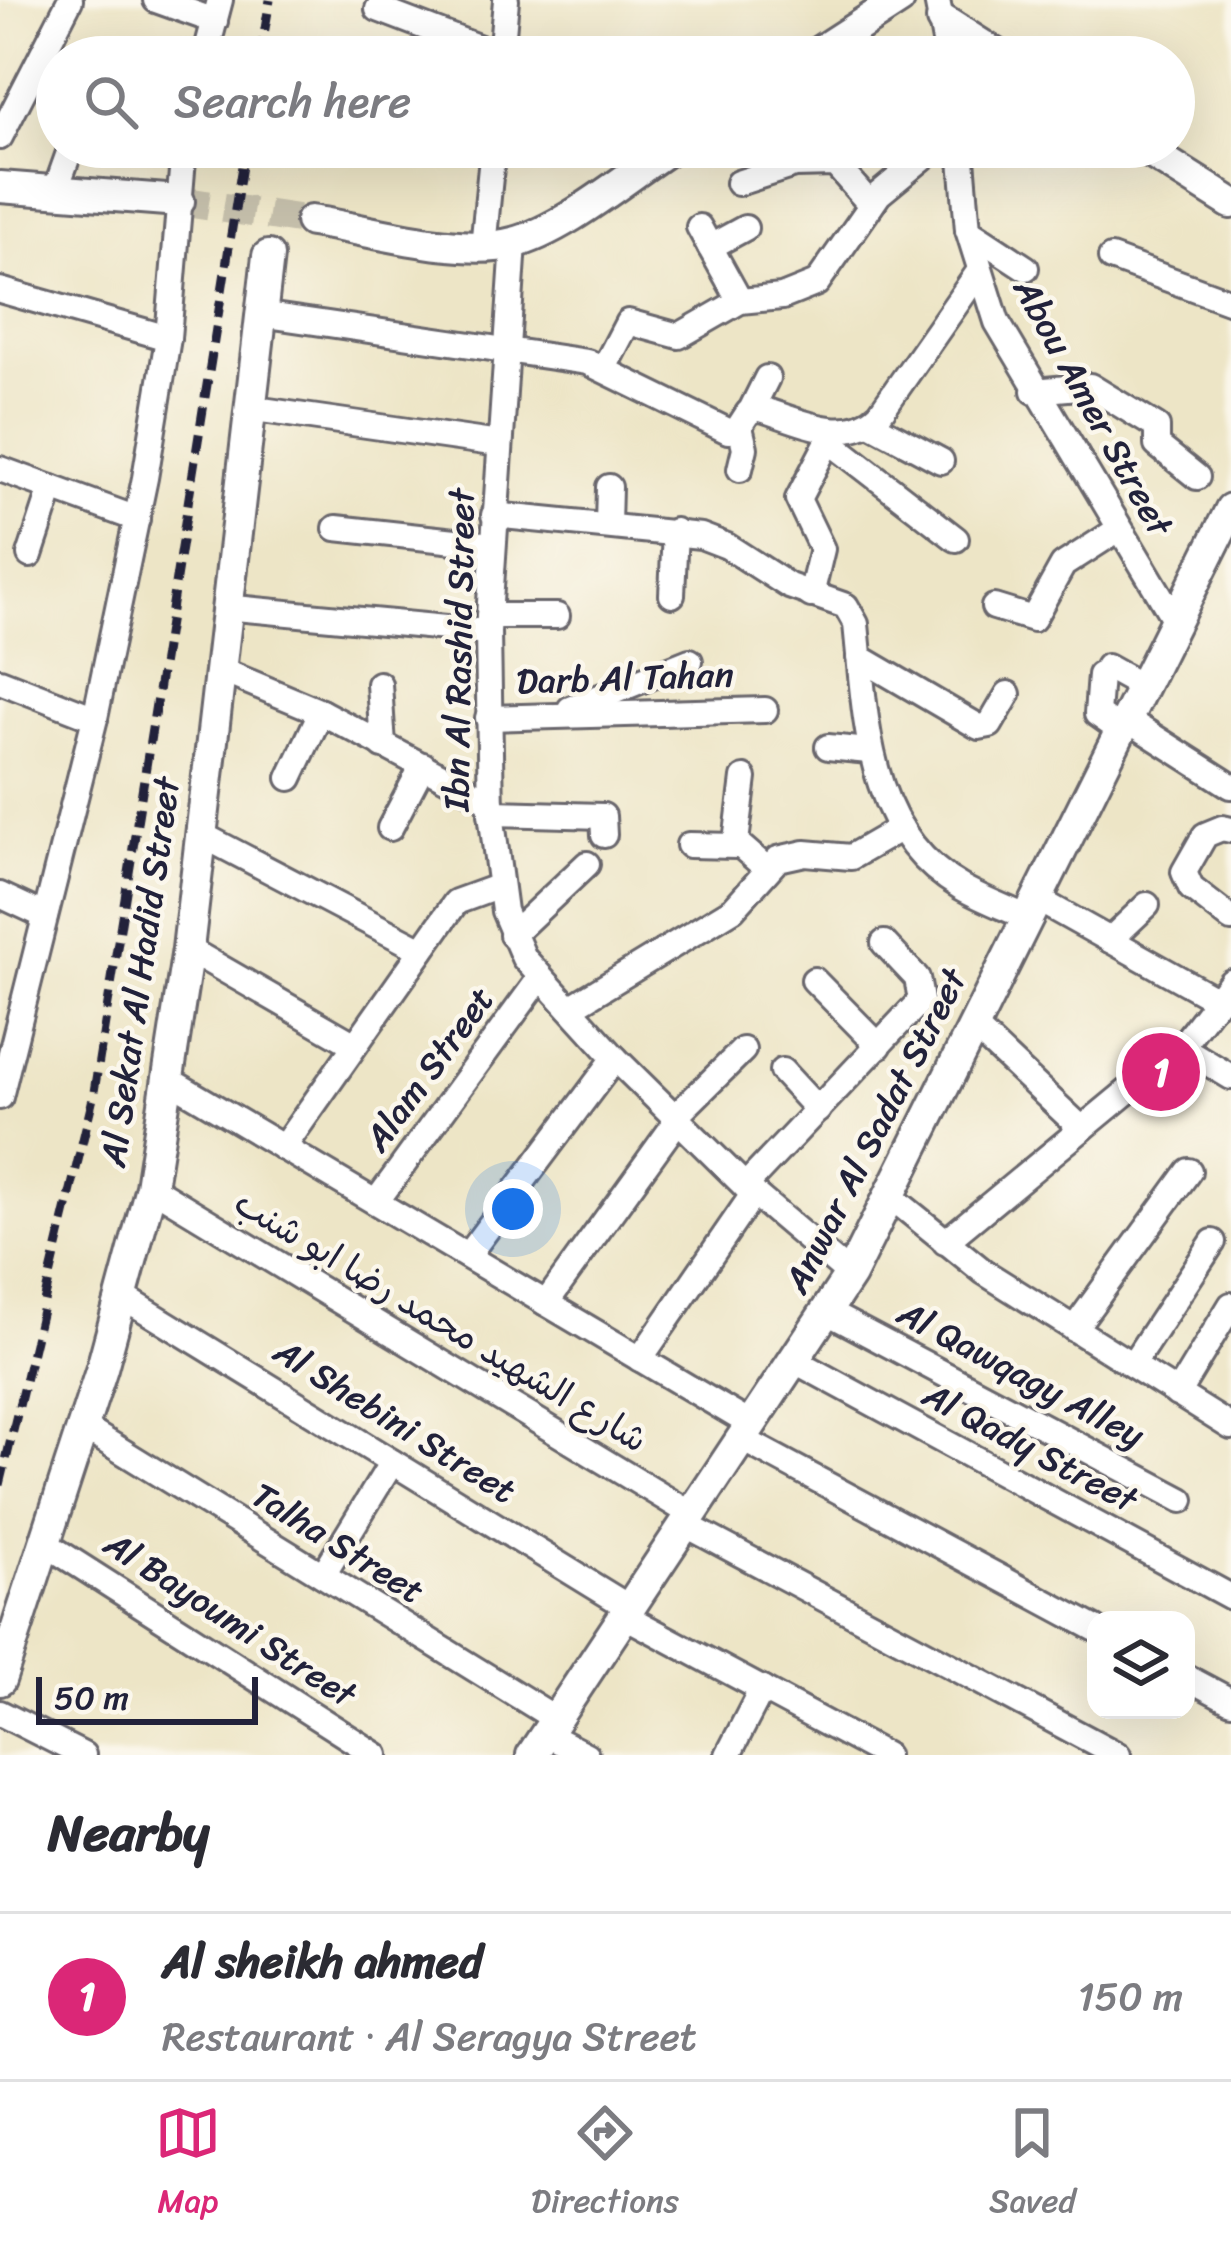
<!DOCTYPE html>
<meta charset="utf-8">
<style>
body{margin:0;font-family:Sriracha,"Playpen Sans Arabic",sans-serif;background:#f7f7f7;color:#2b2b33}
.controls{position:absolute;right:36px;bottom:36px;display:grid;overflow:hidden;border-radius:24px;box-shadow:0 12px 48px #0002}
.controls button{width:108px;height:108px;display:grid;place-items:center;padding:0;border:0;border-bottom:3px solid #e1e1e2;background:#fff;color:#2b2b33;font:60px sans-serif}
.scale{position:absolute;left:36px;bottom:30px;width:222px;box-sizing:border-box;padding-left:12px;border:6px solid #22223b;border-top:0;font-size:33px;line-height:42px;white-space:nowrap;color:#22223b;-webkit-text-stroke:9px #fbf7ec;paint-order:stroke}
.you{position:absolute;left:513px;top:1209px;width:42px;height:42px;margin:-30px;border:9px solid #fff;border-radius:50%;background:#1a73e8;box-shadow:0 0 0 18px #1a73e833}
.badge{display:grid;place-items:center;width:78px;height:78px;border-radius:50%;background:#db2777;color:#fff;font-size:39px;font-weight:700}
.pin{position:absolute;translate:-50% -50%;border:6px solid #fff;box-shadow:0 3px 12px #0006}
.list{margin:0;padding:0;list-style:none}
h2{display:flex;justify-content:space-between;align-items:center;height:156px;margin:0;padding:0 48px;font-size:51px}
h2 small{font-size:39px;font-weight:400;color:#7c7c81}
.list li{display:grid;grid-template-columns:78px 1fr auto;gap:36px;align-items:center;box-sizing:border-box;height:168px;padding:0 48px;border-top:3px solid #e1e1e2}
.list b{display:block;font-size:45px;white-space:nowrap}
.list p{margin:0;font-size:39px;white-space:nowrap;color:#7c7c81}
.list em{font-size:39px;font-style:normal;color:#7c7c81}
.icon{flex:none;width:66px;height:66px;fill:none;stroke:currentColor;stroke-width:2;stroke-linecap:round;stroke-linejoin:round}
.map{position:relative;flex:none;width:1231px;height:1755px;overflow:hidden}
.search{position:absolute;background:#fff;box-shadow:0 12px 48px #0002;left:36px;right:36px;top:36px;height:132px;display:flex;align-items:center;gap:30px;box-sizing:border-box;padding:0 42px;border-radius:66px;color:#7c7c81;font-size:45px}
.sheet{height:324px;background:#fff}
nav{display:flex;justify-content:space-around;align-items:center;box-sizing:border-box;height:168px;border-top:3px solid #e1e1e2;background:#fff;font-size:33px;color:#7c7c81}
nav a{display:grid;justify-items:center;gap:6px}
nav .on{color:#db2777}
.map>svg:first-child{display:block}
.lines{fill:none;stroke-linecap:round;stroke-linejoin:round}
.tertiary-tunnel{stroke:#c4beaa;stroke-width:30;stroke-dasharray:30 15;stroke-linecap:butt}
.minor-casing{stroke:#69666c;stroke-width:30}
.tertiary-casing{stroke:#69666c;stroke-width:36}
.minor{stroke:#fff;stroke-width:24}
.tertiary{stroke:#fff;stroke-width:30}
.rail{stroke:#22223b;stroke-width:9;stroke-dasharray:18 9;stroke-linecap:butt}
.labels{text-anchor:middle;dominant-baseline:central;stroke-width:9;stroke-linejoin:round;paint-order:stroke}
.street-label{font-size:36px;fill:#22223b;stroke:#fbf7ec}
</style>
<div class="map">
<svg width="1231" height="1755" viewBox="0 0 1231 1755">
<rect width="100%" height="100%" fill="#fbf7ec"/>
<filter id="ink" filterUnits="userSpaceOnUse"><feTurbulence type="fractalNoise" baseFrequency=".00833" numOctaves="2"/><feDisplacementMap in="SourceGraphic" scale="24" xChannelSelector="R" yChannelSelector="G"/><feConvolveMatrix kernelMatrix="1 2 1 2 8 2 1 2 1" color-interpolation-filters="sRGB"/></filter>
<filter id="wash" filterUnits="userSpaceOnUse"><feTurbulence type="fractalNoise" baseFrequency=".004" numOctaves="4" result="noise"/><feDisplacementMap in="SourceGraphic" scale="48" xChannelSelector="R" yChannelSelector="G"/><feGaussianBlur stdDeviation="2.7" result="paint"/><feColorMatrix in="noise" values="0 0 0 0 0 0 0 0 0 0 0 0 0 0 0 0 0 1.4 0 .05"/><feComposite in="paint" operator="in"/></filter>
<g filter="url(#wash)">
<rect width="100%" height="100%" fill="#ede5c6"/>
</g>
<g filter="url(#ink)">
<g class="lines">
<!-- tertiary-tunnel -->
<polyline class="tertiary-tunnel" points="179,201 311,221"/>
<defs>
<g id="minor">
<polyline points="156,0 215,21"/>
<polyline points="937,0 948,57"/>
<polyline points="378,9 501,56"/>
<polyline points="205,57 220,0"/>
<polyline points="501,57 506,0"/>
<polyline points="0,137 70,0"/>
<polyline points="961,147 968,230 997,322 1176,622"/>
<polyline points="738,183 794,165 835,164 871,205"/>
<polyline points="55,192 71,147"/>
<polyline points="699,227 740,301"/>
<polyline points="968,230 1026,268"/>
<polyline points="514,243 488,632 491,813 504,911 524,958 615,1058 745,1186 850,1275"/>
<polyline points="483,247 493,147"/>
<polyline points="710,247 745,228"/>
<polyline points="1111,258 1231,302"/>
<polyline points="0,290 168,338"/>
<path d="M260,314L587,362L728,431L737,430L748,413L758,408C798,420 846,447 880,413L978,273"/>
<polyline points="604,368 628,322 679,336 740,301 782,297 817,283 879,194 936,147"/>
<polyline points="1034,391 1090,386 1157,427 1157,445 1197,477"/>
<polyline points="248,408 499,444"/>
<polyline points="751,410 767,378"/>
<polyline points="870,423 941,461"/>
<polyline points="828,440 956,539"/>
<polyline points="0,469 137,519"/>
<polyline points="740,469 745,448 740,427"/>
<path d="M494,515L701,536L727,546L789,586L846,606L856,624C866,719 866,832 961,887C982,899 1006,908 1028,918"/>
<polyline points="608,525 609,487"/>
<polyline points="336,528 492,545"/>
<polyline points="30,555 52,488"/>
<polyline points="672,595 675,531"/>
<polyline points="811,595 822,549 798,499 834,430"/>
<polyline points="225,607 488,632"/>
<polyline points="994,607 1033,619 1063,565 1119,529"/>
<polyline points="489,616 557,616"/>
<polyline points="859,657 979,727 990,725 1008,694"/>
<polyline points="1107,667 1143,687"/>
<polyline points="218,669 321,712 491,802"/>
<polyline points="1100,675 1097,714 1121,731"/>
<polyline points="0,681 95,718"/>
<polyline points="379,684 383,746"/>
<polyline points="570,709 690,661"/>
<polyline points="488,718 765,710"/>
<polyline points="1126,719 1231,786"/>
<polyline points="828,747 869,751"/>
<polyline points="290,778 321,712"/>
<polyline points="744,778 736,842 767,869"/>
<polyline points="491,813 603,816 604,835"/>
<polyline points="390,828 423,765"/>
<polyline points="1231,830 1222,828 1205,835 1184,872 1191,888 1231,919"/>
<polyline points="200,834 422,950"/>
<polyline points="689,845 737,846"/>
<polyline points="0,895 45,916"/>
<polyline points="1037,899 1219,1001"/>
<polyline points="512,935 587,864"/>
<polyline points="1110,940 1147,905"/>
<polyline points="188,949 355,1045"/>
<polyline points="814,980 879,1046"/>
<polyline points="570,1008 733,909 778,859 805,853 851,857 901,828"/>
<polyline points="974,1027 1082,1129"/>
<polyline points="1181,1047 1231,1077"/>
<polyline points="782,1071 818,1110"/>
<polyline points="171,1081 752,1425"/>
<polyline points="0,1097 95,718 145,478 168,338 184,147"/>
<polyline points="674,1118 743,1050"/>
<polyline points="283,1148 456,902 500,886"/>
<polyline points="745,1186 921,1000 917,978 884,943"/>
<polyline points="151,1187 693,1515"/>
<polyline points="890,1196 984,1272 1231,1427"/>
<polyline points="376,1202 540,978"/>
<polyline points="945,1242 1181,1047 1231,982"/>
<polyline points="467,1256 615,1058"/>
<polyline points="122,1296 630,1608"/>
<polyline points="546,1303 677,1121"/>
<polyline points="827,1312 1182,1500"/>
<polyline points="1074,1329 1189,1171"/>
<polyline points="640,1359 754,1193"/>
<polyline points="795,1361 1231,1597"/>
<polyline points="1132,1365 1213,1242"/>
<polyline points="1177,1394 1231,1305"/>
<polyline points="83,1427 556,1719"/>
<polyline points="742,1439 1096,1629"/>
<polyline points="686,1525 1118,1755"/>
<polyline points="46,1544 376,1755"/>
<polyline points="323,1575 392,1462"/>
<polyline points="625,1616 885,1755"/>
<polyline points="1186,1677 1231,1701"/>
<polyline points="0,1713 83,1755"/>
<polyline points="545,1734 586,1755"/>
<polyline points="728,1755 762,1689"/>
</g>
<g id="tertiary">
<polyline points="942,20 1000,57"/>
<polyline points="811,57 899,0"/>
<polyline points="1142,147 1231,203"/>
<polyline points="0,187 179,201"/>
<path d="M311,221C366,229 461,257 513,243C564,230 627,176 672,147"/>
<polyline points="0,1680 102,1368 151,1187 188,949 268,256"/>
<polyline points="532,1755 850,1275 1231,509"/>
</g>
</defs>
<!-- minor casing -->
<use href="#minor" class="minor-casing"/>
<!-- tertiary casing -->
<use href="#tertiary" class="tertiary-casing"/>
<!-- minor -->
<use href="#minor" class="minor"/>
<!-- tertiary -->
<use href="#tertiary" class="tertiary"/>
<!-- rail -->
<g class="rail">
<polyline points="260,57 270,0"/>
<polyline points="0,1485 93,1098 245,147"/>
</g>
</g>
</g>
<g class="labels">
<!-- street labels -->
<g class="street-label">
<text transform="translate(1093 407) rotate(61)">Abou Amer Street</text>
<text transform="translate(459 650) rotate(-89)">Ibn Al Rashid Street</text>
<text transform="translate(625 678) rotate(-2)">Darb Al Tahan</text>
<text transform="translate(140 972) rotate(-82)">Al Sekat Al Hadid Street</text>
<text transform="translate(429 1069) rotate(-54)">Alam Street</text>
<text transform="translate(875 1131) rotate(-63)">Anwar Al Sadat Street</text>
<text transform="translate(441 1321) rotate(31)">شارع الشهيد محمد رضا ابو شنب</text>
<text transform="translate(1021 1374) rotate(28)">Al Qawqagy Alley</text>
<text transform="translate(395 1421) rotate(32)">Al Shebini Street</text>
<text transform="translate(1030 1447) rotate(28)">Al Qady Street</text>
<text transform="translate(338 1543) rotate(32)">Talha Street</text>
<text transform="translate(230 1619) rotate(33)">Al Bayoumi Street</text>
</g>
</g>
</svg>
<div class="controls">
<button><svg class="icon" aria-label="layers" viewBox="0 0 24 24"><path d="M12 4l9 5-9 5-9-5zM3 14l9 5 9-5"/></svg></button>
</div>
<div class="scale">50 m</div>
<div class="you"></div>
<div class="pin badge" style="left:1161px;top:1072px">1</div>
<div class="search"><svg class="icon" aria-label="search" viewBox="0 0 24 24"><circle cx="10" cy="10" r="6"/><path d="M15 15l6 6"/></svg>Search here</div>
</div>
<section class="sheet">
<h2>Nearby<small></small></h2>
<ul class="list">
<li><span class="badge">1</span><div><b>Al sheikh ahmed</b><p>Restaurant · Al Seragya Street</p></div><em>150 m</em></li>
</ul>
</section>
<nav>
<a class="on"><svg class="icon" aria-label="map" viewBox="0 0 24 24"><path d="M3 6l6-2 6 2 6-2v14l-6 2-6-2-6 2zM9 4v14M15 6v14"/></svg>Map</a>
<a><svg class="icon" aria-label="directions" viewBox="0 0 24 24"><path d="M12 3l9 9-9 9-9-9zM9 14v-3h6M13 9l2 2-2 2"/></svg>Directions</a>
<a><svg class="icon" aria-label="saved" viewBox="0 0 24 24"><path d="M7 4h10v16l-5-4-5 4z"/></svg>Saved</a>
</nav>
